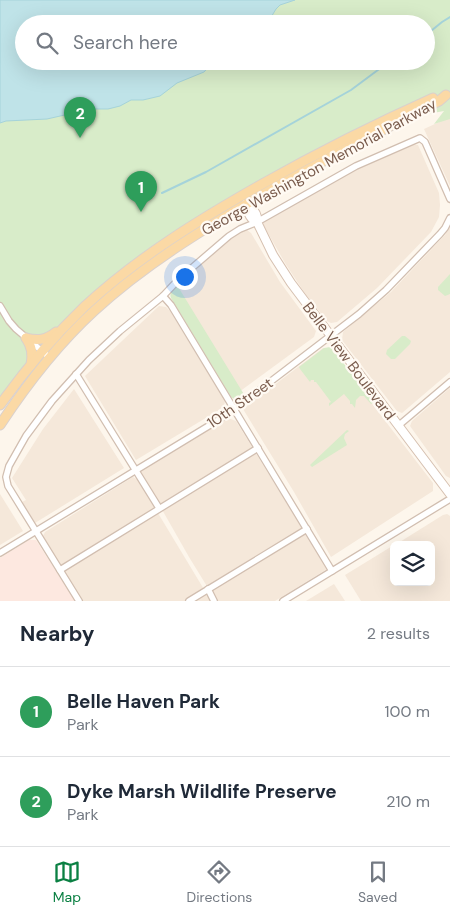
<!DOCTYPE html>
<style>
body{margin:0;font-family:"DM Sans",sans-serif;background:#f2f2f3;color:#1f2937}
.controls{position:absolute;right:15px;bottom:15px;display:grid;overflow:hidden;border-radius:8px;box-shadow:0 5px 20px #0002}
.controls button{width:45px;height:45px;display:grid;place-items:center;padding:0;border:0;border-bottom:1px solid #e0e1e3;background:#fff;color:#1f2937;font:25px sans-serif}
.you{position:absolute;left:184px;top:276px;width:18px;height:18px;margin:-12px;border:4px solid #fff;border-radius:50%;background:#1a73e8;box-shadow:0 0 0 8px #1a73e833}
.badge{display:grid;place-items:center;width:32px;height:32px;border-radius:50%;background:#0b8043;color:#fff;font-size:16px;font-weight:700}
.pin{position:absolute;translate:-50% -41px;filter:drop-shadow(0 1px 2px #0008)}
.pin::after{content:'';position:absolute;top:26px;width:18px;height:15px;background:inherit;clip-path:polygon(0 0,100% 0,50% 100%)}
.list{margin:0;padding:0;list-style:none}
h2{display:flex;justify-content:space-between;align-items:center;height:65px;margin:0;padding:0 20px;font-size:21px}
h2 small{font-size:16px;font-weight:400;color:#747a83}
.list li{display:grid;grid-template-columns:32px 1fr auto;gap:15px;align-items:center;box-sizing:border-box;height:90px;padding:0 20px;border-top:1px solid #e0e1e3}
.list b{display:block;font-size:19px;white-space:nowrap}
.list p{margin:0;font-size:16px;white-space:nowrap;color:#747a83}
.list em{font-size:16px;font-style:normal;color:#747a83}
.icon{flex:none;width:28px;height:28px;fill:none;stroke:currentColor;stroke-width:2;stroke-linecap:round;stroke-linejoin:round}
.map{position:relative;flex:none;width:450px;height:601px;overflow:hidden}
.search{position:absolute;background:#fff;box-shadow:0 5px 20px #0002;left:15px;right:15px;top:15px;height:55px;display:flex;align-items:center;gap:12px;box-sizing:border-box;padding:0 18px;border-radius:28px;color:#747a83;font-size:19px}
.sheet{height:245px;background:#fff}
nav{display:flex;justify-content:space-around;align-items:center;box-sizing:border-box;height:70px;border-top:1px solid #e0e1e3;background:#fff;font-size:14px;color:#747a83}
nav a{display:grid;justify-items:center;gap:2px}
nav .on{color:#0b8043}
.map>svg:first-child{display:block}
.residential{fill:#f5e8da}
.commercial{fill:#fde8e0}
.green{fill:#d8ecc9;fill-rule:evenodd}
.water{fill:#bfe3e8;stroke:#a5d3da}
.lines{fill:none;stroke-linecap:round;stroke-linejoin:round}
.stream{stroke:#a5d3da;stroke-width:2}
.minor-casing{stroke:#d1beb0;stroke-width:8}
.secondary-casing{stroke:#d6c0b0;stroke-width:10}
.primary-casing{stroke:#dad1cd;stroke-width:11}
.minor{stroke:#fff;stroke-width:5.5}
.secondary{stroke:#fff;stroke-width:8}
.primary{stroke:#fbd9a5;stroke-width:9}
.labels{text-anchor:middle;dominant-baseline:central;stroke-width:4.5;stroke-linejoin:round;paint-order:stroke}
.street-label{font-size:15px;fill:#7a5c4d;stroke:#fffaf3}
</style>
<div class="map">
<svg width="450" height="601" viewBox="0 0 450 601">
<rect width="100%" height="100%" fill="#fdf6ec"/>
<!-- residential -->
<g class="residential">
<polygon points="450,117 450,186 424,129"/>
<polygon points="411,144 418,145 439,193 440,205 439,217 431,232 377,288 337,322 331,323 327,321 304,292 285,263 264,226 263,222 265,218 367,163"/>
<polygon points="450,224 450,372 402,413 397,411 342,340 343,332 391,292 445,235"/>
<polygon points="247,230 251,233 280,282 316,331 314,337 235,395 170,289 224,244 242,231"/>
<polygon points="159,306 166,307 170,311 225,401 224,407 136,460 85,376"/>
<polygon points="323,348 329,348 433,483 433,491 331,557 294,492 243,409"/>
<polygon points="450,388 450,478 446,476 410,426 412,421"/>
<polygon points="74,389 124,468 35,523 22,502 26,500 12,478 43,429"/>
<polygon points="228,418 236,421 327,569 275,601 216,601 189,557 140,471"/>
<polygon points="133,477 138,480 211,601 83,601 43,536 45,532"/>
<polygon points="0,494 23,531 0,545"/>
<polygon points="447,514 450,516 450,601 361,601 345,575 394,545 394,582 431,582 431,545 395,545 443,515"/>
<polygon points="334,584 345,601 306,601"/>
</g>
<!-- commercial -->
<polygon class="commercial" points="29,540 36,540 75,601 0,601 0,558"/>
<!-- green -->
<g class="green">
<path d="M0,0H450V119L434,124L444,111L378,123L242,195L80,305L0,407ZM24,24H426V61H24Z"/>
<polygon points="450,274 450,294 445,296 438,290 438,287"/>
<path d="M177,285L245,396L240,399L238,400L237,397H235L234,399L231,397L171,298C169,293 173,288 177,285Z"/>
<polygon points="402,336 405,336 411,341 410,344 395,359 391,359 386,354 387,350"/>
<polygon points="330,347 333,350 374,402 371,404 364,396 360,396 356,400 355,408 352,404 350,404 350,401 344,394 329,406 329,403 331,402 316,382 314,382 314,380 311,380 310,382 300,369 299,367 324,348"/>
<polygon points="347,430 349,431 345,434 344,438 347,445 312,467 310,465"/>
</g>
<!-- water -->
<polygon class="water" points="0,0 295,0 280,5 276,9 267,24 24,24 24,61 214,61 204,72 177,83 160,96 143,100 131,100 120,106 108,109 91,109 47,119 6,121 0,123"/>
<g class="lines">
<!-- stream -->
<g class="stream">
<polyline points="426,35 442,22 450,17"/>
<polyline points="162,193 206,172 351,90 390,61"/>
</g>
<defs>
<g id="minor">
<polyline points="163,296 171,305 332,571"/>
<polyline points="0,306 9,321 16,329 49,357"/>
<polyline points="76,374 159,508"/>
<polyline points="398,426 450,382"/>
<polyline points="0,553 220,419 249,398 359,314 386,290 440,234 445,228 450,218"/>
<polyline points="60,570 258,448"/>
<polyline points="208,589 214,601"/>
<polyline points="79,601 8,486 6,477 9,466 26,436 52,401 89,360 120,331 163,296 179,279 229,236 240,229 257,222 356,166 420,138 425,142 450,199"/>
<polyline points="189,601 307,529"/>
<polyline points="283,601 450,499"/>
</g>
<g id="secondary">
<path d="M246,204C253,208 258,214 257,222L273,255L291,283L450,494"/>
<path d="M246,204C247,211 249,219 257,222"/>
</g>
<g id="primary">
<path d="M26,338C38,341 46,340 56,332"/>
<path d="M26,338C32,347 33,354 31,365"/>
<path d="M0,405C25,370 53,337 84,307C138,257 200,219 264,183C319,152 375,124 433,98"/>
<path d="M0,425C27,384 57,345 94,311C144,265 203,229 262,195C320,162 380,131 439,101L446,95"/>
</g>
</defs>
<!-- minor casing -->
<use href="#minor" class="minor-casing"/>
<!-- secondary casing -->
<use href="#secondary" class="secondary-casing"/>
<!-- primary casing -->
<use href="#primary" class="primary-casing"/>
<!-- minor -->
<use href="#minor" class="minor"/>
<!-- secondary -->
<use href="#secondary" class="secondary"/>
<!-- primary -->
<use href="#primary" class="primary"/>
</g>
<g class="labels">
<!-- street labels -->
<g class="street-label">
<text transform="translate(319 167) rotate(-29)">George Washington Memorial Parkway</text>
<text transform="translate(349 361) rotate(53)">Belle View Boulevard</text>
<text transform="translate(240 403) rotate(-35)">10th Street</text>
</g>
</g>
</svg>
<div class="controls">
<button><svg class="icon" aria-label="layers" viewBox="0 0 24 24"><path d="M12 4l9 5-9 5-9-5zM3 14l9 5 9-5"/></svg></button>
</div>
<div class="you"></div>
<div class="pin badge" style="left:141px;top:212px;background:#2e9e5b">1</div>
<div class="pin badge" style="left:80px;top:138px;background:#2e9e5b">2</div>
<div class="search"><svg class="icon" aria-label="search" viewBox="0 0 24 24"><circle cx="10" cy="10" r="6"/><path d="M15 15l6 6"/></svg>Search here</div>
</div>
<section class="sheet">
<h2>Nearby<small>2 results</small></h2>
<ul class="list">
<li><span class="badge" style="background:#2e9e5b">1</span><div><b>Belle Haven Park</b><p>Park</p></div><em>100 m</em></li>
<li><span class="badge" style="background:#2e9e5b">2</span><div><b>Dyke Marsh Wildlife Preserve</b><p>Park</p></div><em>210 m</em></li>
</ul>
</section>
<nav>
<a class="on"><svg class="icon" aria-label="map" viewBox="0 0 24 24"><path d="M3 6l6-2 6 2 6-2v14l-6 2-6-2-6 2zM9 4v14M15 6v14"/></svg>Map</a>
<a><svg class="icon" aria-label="directions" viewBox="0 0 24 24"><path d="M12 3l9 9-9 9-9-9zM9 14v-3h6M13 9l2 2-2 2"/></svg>Directions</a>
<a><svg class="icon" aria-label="saved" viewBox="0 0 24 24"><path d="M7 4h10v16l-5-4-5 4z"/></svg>Saved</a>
</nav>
